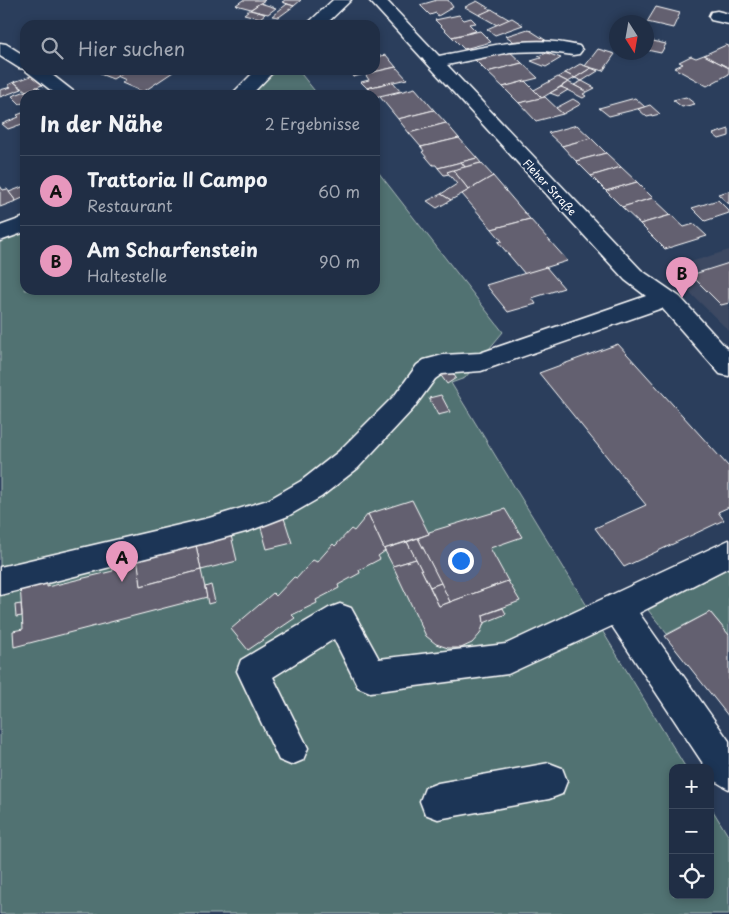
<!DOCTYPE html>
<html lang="de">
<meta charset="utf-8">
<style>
body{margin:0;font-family:"Playpen Sans",sans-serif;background:#2d3a50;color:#f1f3f6}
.controls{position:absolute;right:15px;bottom:15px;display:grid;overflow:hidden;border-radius:10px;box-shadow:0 2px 8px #0003}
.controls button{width:45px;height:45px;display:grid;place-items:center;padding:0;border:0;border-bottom:1px solid #3d4a5e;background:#202e45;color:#f1f3f6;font:25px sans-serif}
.compass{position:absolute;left:609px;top:15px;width:45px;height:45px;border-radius:50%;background:#202e45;box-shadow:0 2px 8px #0003;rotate:169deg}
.you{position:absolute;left:460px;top:560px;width:18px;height:18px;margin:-12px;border:4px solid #fff;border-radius:50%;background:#1a73e8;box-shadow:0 0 0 8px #1a73e833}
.badge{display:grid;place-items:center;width:32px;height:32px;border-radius:50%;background:#e797bd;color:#111;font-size:16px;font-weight:700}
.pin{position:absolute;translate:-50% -41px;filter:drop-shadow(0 1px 2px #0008)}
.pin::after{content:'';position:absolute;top:26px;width:18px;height:15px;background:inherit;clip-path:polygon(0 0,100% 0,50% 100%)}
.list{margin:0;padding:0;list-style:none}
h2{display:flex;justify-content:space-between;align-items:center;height:65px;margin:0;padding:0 20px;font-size:21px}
h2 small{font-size:16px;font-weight:400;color:#a2a8b3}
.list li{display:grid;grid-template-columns:32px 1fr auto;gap:15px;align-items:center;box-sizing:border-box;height:70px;padding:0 20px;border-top:1px solid #3d4a5e}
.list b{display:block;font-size:19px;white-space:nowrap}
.list p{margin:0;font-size:16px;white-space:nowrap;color:#a2a8b3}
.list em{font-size:16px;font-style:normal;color:#a2a8b3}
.icon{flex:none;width:28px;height:28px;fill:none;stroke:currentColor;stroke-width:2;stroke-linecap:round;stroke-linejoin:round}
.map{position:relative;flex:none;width:729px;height:914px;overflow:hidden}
.search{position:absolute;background:#202e45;box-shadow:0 2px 8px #0003;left:20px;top:20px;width:360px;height:55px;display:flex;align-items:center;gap:12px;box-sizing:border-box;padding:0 18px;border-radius:15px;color:#a2a8b3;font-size:19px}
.panel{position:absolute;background:#202e45;box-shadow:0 2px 8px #0003;left:20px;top:90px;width:360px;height:205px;border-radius:15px}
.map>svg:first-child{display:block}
.built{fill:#3c4862}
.green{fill:#517272;stroke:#a8b8b8}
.building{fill:#64606f;stroke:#fff}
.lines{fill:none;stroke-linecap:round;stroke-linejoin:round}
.minor-casing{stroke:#fff;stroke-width:3}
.minor{fill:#1d3557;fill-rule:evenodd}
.labels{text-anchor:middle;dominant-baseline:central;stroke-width:4.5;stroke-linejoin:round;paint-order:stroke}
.far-street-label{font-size:11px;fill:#fff;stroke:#1d3557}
</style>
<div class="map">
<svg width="729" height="914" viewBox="0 0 729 914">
<rect width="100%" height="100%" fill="#2b3e5c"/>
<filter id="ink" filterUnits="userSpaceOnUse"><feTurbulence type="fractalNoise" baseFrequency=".02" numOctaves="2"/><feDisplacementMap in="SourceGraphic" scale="10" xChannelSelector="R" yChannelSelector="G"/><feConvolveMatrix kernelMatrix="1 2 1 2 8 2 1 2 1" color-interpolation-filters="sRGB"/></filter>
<g filter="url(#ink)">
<!-- built -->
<polygon class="built" points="729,250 729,331 676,279 681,265"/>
<!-- green -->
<g class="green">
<polygon points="274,70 298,70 318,95 244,95"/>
<polygon points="375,168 503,332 465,378 451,383 686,768 673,768 673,895 710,895 710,806 729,837 729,914 0,914 0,236 25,226 25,290 375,290"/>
<polygon points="729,568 729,635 710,612 667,634 648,610"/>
</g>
<!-- building -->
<g class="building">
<polygon points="243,0 265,0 251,9 236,5"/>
<polygon points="285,0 301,0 294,6 282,2"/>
<polygon points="437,0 448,0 453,7 438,16 436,13 430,15 420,5"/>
<polygon points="477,1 492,10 479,15 465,7"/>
<polygon points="260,3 276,8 268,14 250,10"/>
<polygon points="287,4 294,6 279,17 272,16"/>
<polygon points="656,7 680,13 673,28 647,22"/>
<polygon points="492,9 493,10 510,20 497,25 479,15"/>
<polygon points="249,10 250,10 265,14 260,18 244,14"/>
<polygon points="459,15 464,20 471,18 476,23 469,24 476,31 452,37 435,20"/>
<polygon points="512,18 523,25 495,35 487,29"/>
<polygon points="528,29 550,43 517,44 506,36"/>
<polygon points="480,31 491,42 464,49 452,37"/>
<polygon points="653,41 666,44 661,53 647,50"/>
<polygon points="726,45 729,46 729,68 704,55"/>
<polygon points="598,49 615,54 603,71 585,66"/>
<polygon points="508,50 522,63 487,72 473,58"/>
<polygon points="547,53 561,58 546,67 531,61 541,58 538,56"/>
<polygon points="386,55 396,67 365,74 362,70 375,70 375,57"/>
<polygon points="704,55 729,68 729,74 707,86 674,68 683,64 679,62 691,56 696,58"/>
<polygon points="522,63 538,78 503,87 487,72"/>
<polygon points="580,64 591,68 575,78 565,73"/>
<polygon points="396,67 407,79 367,88 361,82 369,80 365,74"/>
<polygon points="591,68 598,71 582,81 575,78"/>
<polygon points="107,70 124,70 126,71 113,79 100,74"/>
<polygon points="127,70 169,70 173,72 143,92 122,83 126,80 117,76"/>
<polygon points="362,70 365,74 353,77 348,71"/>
<polygon points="565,73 575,78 568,82 558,77"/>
<polygon points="34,75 45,84 26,91 14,82"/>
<polygon points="558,77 568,82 542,98 534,90"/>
<polygon points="525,81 542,98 519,103 503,87"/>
<polygon points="582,81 595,88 587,92 574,85"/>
<polygon points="14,82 22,89 0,97 0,90 11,87 8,85"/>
<polygon points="393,82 401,91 375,97 375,95 372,95 367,88"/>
<polygon points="568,82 587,92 583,94 586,96 583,98 561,87"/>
<polygon points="37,87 46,94 25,95 25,102 20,104 12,96"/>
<polygon points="561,87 568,90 558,96 550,93"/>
<polygon points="415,88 434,110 398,119 380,97"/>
<polygon points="545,97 563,114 536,121 519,103"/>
<polygon points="686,97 695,104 682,107 673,100"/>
<polygon points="635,98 645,107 609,116 599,108"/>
<polygon points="573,99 581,104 563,114 556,108"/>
<polygon points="650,105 660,114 647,117 638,109"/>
<polygon points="434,110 446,123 409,133 398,119"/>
<polygon points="25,112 25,123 8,129 2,124 19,117 17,115"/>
<polygon points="446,123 459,138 421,147 409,133"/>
<polygon points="577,125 591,138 562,146 548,133"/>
<polygon points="729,129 729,136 719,139 713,134"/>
<polygon points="459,138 477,158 438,168 436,165 433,165 422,152 424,151 421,147"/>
<polygon points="591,138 606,153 576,161 562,146"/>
<polygon points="606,153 621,167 591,176 576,161"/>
<polygon points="477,158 481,163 465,167 461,162"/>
<polygon points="461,162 465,167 447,172 449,174 444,175 438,168"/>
<polygon points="481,163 493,176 469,190 453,170"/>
<polygon points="621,167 637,182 606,191 591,176"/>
<polygon points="453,170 469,190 451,200 441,194 457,184 447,172"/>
<polygon points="493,176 530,219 492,229 462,194"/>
<polygon points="637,182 653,198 622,207 606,191"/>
<polygon points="0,186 3,190 7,189 16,201 0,207"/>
<polygon points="25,186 25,197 16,201 9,192"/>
<polygon points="729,191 729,204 718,194"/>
<polygon points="441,194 451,200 437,208 427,201"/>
<polygon points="653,198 671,215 640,224 622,207"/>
<polygon points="718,200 729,211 729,213 705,221 692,208"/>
<polygon points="671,215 684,227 694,224 707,236 665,249 640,224"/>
<polygon points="530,219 566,259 567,261 525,274 498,242 502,241 492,229"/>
<polygon points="729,263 729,303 721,305 691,275"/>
<polygon points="546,267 564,288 532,298 536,304 508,312 486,285"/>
<polygon points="618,344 729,467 729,507 718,512 724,520 624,567 595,528 646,505 539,373"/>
<polygon points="449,367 456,378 447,384 437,370"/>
<polygon points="441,395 450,412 438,415 429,398"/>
<polygon points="412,500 429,534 384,549 368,514"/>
<polygon points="505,509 522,537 490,548 508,581 450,602 418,538 429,534 429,532"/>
<polygon points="368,514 385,551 378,556 380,559 359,570 360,573 338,585 339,588 316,600 317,603 292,615 295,618 248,650 231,629 273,593 276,596 294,577 297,578 313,560 317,562 333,544 335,546 351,529 354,531"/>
<polygon points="284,518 292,543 267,549 260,524"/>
<polygon points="230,531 237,561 201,570 195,540"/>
<polygon points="418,538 441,583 430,587 407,542"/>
<polygon points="195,540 201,570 141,586 136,554"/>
<polygon points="407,542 416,559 393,566 384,549"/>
<polygon points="137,556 141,586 201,570 207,597 14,647 13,631 23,629 20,584 47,577 47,587 113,571 112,562"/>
<polygon points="416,559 439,606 508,581 520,601 483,615 484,623 480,634 472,643 461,648 448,648 436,644 426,636 393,566"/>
<polygon points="441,583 450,602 439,606 430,587"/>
<polygon points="211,585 215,602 208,604 205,587"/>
<polygon points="21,604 22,616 16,617 15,605"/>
<polygon points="503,608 506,614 484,623 483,615"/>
<polygon points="710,612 729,635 729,717 665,636"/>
</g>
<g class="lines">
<defs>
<g id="minor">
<polygon points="333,0 351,0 325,25 306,25"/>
<path d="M369,0H386L439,56C486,47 532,34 579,46L582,50L579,54L573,55L545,51L510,52L447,65L641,270L680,297L729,351V376L720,374L662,308L481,371L442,374L435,379L413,409L358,468L321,497L288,516L249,531L209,542L0,595V567L209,518L268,500L301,481L338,452L395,395L417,365L424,360L443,355L480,353L646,296L625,280Z"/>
<polygon points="717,11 729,14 729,24 711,20 709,16 711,12"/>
<polygon points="0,43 6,44 25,56 25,69 19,68 0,56"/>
<polygon points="25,70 46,70 78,95 57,95"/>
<polygon points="256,70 275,70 251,95 231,95"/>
<polygon points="25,217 25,232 0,241 0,226"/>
<path d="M729,540V567L639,613L729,741V789C719,784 710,780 710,768H706L612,626L508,674L370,692L358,687L334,639L273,677L308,748L303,760L291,765L279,760L237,671L241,660L329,608L340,604L351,608L379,659L506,644Z"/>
<polygon points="549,763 562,768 567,781 562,794 549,799 438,819 425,814 420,801 425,788 438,783"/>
</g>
</defs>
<!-- minor casing -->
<use href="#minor" class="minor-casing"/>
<!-- minor -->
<use href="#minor" class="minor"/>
</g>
</g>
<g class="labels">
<!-- far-street labels -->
<g class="far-street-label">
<text transform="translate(550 187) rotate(47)">Fleher Straße</text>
</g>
</g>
</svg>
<div class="controls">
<button>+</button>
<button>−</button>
<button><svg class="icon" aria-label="locate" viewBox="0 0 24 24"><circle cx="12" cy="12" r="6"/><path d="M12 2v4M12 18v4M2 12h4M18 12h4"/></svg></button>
</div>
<svg class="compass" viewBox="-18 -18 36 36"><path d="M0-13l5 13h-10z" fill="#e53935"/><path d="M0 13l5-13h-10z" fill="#a2a8b3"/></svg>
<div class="you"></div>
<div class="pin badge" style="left:122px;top:582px">A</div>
<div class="pin badge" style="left:682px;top:298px">B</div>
<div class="search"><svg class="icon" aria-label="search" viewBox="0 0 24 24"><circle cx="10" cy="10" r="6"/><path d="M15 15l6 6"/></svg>Hier suchen</div>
<section class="panel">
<h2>In der Nähe<small>2 Ergebnisse</small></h2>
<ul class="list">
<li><span class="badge">A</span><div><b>Trattoria Il Campo</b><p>Restaurant</p></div><em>60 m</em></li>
<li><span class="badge">B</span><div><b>Am Scharfenstein</b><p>Haltestelle</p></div><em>90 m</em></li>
</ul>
</section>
</div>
